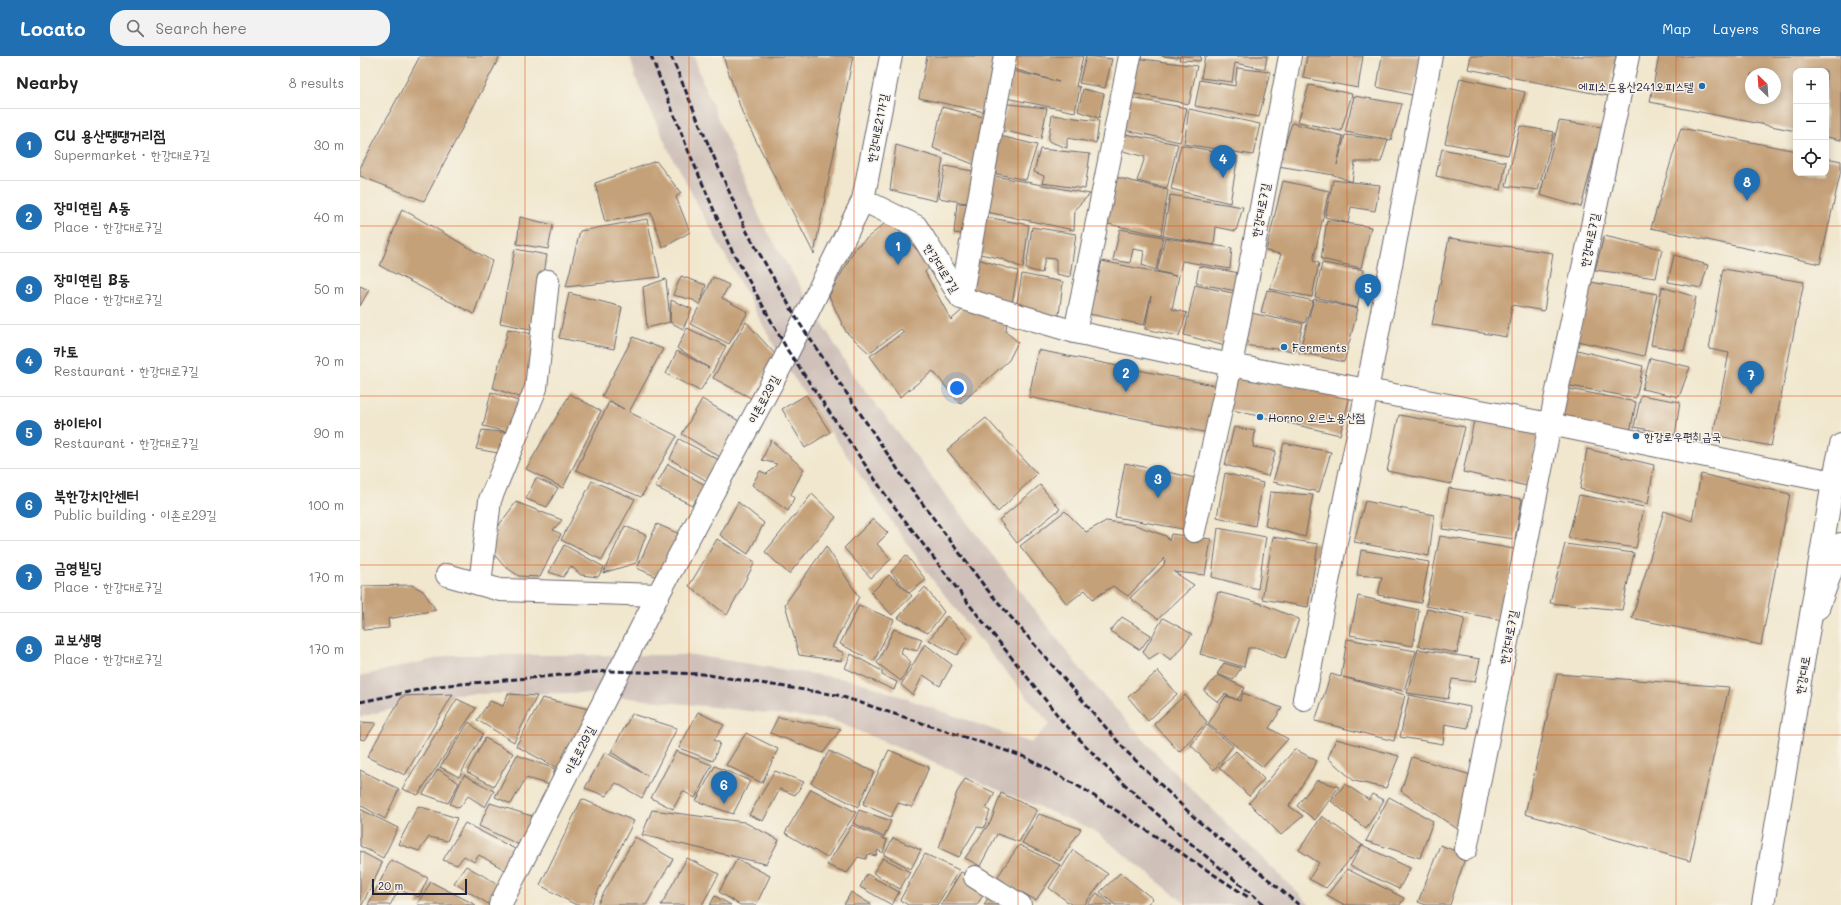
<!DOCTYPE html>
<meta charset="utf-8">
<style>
body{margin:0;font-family:Mali,"Poor Story",sans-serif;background:#f2f2f2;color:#222}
.controls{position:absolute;right:12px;top:12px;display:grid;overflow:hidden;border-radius:8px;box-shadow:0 2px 10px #0003}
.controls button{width:36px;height:36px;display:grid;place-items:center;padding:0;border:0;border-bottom:1px solid #e0e0e0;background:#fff;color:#222;font:20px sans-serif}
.compass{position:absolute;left:1385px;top:12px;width:36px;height:36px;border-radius:50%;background:#fff;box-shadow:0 2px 10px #0003;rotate:335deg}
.scale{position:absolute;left:12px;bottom:10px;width:95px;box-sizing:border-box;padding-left:4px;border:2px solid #22223b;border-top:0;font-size:11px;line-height:14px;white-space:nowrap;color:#22223b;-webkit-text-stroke:3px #f7f3e8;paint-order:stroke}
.you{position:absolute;left:597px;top:332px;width:14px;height:14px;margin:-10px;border:3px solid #fff;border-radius:50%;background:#1a73e8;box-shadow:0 0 0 6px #1a73e833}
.badge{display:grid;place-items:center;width:26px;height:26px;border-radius:50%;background:#1f6fb2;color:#fff;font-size:13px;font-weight:700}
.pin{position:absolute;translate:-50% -33px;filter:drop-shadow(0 1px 2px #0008)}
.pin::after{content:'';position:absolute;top:21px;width:14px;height:12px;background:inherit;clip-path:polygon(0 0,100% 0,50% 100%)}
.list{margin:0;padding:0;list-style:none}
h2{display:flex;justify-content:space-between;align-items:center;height:52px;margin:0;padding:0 16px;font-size:17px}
h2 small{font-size:13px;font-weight:400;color:#767676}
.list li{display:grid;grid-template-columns:26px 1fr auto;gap:12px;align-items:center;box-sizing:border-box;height:72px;padding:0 16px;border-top:1px solid #e0e0e0}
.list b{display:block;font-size:15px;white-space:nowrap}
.list p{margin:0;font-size:13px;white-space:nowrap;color:#767676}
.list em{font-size:13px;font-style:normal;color:#767676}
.icon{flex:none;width:22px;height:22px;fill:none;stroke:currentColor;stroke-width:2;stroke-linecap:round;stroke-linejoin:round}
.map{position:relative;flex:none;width:1481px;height:849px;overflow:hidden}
header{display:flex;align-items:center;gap:24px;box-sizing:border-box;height:56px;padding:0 20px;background:#1f6fb2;color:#fff}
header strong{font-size:19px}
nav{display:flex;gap:22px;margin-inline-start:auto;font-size:14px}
.search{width:280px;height:36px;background:#f2f2f2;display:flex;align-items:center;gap:10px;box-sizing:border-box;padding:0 14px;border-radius:16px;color:#767676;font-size:15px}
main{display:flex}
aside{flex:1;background:#fff}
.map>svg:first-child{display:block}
.railway{fill:#cfc1ba}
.building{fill:#c5a179;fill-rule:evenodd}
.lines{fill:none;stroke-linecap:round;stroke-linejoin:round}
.minor-casing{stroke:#6a676e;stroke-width:24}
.major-casing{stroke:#6a676e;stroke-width:24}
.minor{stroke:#fff;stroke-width:22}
.major{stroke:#fff;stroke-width:22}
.rail{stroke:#22223b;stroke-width:3;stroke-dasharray:6 3;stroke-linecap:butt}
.grid{fill:none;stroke:#de560e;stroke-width:1;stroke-opacity:0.55}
.poi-dot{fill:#1f6fb2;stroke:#f7f3e8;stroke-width:1.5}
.labels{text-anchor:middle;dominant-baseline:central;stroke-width:3;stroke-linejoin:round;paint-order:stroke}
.poi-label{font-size:12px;fill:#22223b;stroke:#f7f3e8;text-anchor:start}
.street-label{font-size:12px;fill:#22223b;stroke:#f7f3e8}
</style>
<header>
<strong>Locato</strong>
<div class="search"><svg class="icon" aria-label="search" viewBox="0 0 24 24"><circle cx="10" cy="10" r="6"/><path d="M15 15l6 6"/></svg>Search here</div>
<nav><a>Map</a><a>Layers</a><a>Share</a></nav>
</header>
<main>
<aside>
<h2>Nearby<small>8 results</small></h2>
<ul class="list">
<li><span class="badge">1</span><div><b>CU 용산땡땡거리점</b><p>Supermarket · 한강대로7길</p></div><em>30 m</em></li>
<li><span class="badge">2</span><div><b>장미연립 A동</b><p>Place · 한강대로7길</p></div><em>40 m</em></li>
<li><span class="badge">3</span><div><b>장미연립 B동</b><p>Place · 한강대로7길</p></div><em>50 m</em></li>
<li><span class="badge">4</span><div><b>카토</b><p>Restaurant · 한강대로7길</p></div><em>70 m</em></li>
<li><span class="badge">5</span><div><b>하이타이</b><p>Restaurant · 한강대로7길</p></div><em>90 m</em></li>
<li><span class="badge">6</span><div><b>북한강치안센터</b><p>Public building · 이촌로29길</p></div><em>100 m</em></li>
<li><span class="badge">7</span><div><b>금영빌딩</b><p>Place · 한강대로7길</p></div><em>170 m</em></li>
<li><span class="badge">8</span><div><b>교보생명</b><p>Place · 한강대로7길</p></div><em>170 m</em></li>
</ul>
</aside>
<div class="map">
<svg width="1481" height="849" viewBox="0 0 1481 849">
<rect width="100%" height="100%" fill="#f7f3e8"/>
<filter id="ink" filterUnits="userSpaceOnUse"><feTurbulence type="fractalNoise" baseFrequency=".025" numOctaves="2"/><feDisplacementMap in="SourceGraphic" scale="8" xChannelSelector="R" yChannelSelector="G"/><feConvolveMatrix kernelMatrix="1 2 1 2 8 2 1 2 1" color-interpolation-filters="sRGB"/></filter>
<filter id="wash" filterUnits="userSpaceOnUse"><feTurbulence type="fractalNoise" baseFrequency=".012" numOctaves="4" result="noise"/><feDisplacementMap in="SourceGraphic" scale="16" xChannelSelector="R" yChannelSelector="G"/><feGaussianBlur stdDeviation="0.9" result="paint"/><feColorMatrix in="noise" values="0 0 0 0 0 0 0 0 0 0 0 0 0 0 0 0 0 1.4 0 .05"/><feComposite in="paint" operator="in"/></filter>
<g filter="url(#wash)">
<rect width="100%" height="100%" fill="#f1e7ce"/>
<!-- railway -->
<polygon class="railway" points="270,0 334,0 345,32 402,166 493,319 725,619 805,707 950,849 827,849 734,774 472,664 223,637 93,638 0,661 0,620 91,599 333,599 497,625 671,687 690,668 630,597 572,523 527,459 450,345 423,306 313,103 276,23"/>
<g id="blocks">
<!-- building -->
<g class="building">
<polygon points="60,0 140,0 64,145 0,120 0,112"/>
<polygon points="363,0 493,0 454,198 383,59"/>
<polygon points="567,0 639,0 629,57 559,42"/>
<polygon points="656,0 723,0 716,30 720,31 715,56 646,42 654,15 699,26 654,13"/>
<polygon points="726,0 752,3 745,32 719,27"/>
<polygon points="802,0 818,0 817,2"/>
<polygon points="820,0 841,0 840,5 819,4"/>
<polygon points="845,0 907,0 905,13 875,7 872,26 841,22"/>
<polygon points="947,0 1003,0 998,32 943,22"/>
<polygon points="1022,0 1061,0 1052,39 1017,31"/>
<polygon points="1111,0 1256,0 1248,40 1108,13"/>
<path d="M1299,0H1481V84L1466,81V15H1436V75L1290,46ZM1391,18H1415V42H1391Z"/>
<polygon points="774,2 837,10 829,48 765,36"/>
<polygon points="877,12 910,16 899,61 835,50 840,24 875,30"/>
<polygon points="1100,22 1165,36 1148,99 1085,87"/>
<polygon points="949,29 992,38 981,75 938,66"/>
<polygon points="723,33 744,38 739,62 718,55"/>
<polygon points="994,40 1042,48 1031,84 985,76"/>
<polygon points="766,41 827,52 820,86 760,73"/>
<polygon points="648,48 687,52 681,83 640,74"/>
<polygon points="582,51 627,62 618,110 573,92"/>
<polygon points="829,53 900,68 893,99 824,88"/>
<polygon points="692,59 739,65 736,87 707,82 707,92 688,85"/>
<polygon points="1199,65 1242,71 1221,151 1180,139"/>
<polygon points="932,67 983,80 977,109 985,79 1028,84 1021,106 995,106 992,126 1020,129 1015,155 991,151 988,167 965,161 973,124 992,126 974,119 918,110"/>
<polygon points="1160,70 1194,76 1178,134 1146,130"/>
<polygon points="1321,72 1436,95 1436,117 1466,117 1466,102 1481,105 1481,114 1460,208 1291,172"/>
<polygon points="759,77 818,88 807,132 777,125 785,101 756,93"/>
<polygon points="636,79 677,89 666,124 628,116"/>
<polygon points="536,89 583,103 576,145 530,134"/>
<polygon points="821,89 878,100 870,147 811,133"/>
<polygon points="680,93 730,98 725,133 682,127 684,120 674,116"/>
<polygon points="1082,93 1146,106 1141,134 1076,120"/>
<polygon points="296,105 321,137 316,141 330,176 303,192 291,157 245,166 235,127"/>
<polygon points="585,110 618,116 608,179 594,177 597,147 612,148 579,142"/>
<polygon points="629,119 730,138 715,153 714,174 622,155"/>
<polygon points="755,121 808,134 801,179 743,167"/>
<polygon points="923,125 969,135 953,205 959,207 952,241 910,233 921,198 906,195"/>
<polygon points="810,139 883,151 876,175 856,171 854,189 803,180"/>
<polygon points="42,153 132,205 114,258 20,210"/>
<polygon points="621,160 669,169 663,212 639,202 615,197"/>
<polygon points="160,161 193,169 188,193 157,188"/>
<polygon points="287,163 300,221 206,231 220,175"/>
<polygon points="529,164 571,209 565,216 591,264 608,249 647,260 646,276 658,286 649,304 600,348 573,315 540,341 510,300 544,276 541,273 509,297 486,276 469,240 496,191"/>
<polygon points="967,164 1011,171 1001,212 961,203"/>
<polygon points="672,171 716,178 710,221 696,218 696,203 685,202 682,217 666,213"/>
<polygon points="760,173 803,181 796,214 782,209 784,195 773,193 770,207 753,204"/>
<polygon points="1244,180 1302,193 1296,222 1235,214"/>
<polygon points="805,182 872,192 870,213 822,205 812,253 827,257 819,280 785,273 791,240 784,269 729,258 742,205 816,220 797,215"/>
<polygon points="1089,182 1193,197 1184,255 1152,249 1147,281 1072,269"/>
<polygon points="155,193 187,199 175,274 140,267"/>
<polygon points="1314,199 1348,209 1341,232 1308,226"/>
<polygon points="614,202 658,215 651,253 606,238"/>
<polygon points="962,207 1004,214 997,252 955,241"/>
<polygon points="839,210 880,217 876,235 836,227"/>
<polygon points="1363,213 1444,226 1411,390 1353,379 1369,297 1349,293"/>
<polygon points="662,218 703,226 698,267 656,253"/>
<polygon points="321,220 346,229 340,249 353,221 369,229 362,242 388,256 369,288 330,268 340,249 333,244 313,239"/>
<polygon points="306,223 310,266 311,244 332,253 323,273 310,266 287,272 283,231"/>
<polygon points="1231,226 1297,238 1284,300 1217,285"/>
<polygon points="835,229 877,238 865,290 824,279"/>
<polygon points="0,230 9,234 0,250"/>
<polygon points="1302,231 1336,241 1324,295 1291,289"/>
<polygon points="907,234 953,245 945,267 901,256"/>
<polygon points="209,237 262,251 254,293 199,282"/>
<polygon points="954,243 998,253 984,306 939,296"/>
<polygon points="891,257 943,268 936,295 881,289"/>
<polygon points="386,266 415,298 391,342 353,322"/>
<polygon points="327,272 366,290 353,315 340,335 306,318 317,295 349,312 317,292"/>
<polygon points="148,273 178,279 165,343 133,332"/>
<polygon points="273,281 303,293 269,356 317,380 281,441 216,414 249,346 264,353 242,340"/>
<polygon points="1213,293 1283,310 1276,342 1205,329"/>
<polygon points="678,294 863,331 853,378 669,341"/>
<polygon points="1290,302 1330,311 1319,341 1282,333"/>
<polygon points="876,317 990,340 980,379 868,353"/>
<polygon points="1204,332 1276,346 1269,381 1198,363"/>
<polygon points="131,336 161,346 151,377 144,398 116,393 122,374 151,377 123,370"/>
<polygon points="210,338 241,355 203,432 166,413"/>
<polygon points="446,339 470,376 445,392 422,353"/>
<polygon points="1281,339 1320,346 1315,379 1274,371"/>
<polygon points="342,343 384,368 365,404 322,378"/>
<polygon points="1039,359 1105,371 1091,428 1027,415"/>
<polygon points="626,362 677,418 638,456 587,394"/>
<polygon points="1114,365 1179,374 1167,430 1103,416"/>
<polygon points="874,371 895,375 893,391 916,395 908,420 865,409"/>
<polygon points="319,383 365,407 352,428 310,403"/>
<polygon points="411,384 444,413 431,438 434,442 428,455 392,429 400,415 407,418 417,408 402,404"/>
<polygon points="924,387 971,396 959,436 913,426"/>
<polygon points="1227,393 1294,409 1288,448 1220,433"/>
<polygon points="765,407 840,423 834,475 755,461"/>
<polygon points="308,408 345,429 332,449 295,431"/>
<polygon points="865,417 903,427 895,470 857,461"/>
<polygon points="1341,418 1430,438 1401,589 1272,562 1304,455 1332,465"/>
<polygon points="176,422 198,432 187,451 166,443"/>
<polygon points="232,425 275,443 242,504 201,484"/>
<polygon points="680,429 700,453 657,487 639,464"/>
<polygon points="1089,432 1162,443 1155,483 1082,473"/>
<polygon points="910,436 953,439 945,481 905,470"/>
<polygon points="452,438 476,461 429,518 405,496"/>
<polygon points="1219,439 1284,451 1276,492 1208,482"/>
<polygon points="1005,445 1074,459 1069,500 994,486"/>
<polygon points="156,446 202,464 193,474 201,478 180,521 159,520 144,510 132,496 137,472"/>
<polygon points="378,446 404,467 388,498 360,479"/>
<polygon points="705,455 726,476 746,465 775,469 806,480 809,485 811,478 851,483 845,519 814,516 834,529 798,563 770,542 804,509 805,502 768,540 753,530 733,543 725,534 707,548 660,490"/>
<polygon points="513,463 528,477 517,488 531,503 511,522 484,492"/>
<polygon points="297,468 324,480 299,522 277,512"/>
<polygon points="265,470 286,479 276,507 243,517"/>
<polygon points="858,472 906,481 898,533 852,521"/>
<polygon points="1080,480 1154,493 1143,564 1066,550"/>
<polygon points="913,481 958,488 948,551 902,543"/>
<polygon points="357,483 395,506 367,559 329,530"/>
<polygon points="1205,488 1274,497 1262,554 1190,547"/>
<polygon points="204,489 244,511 238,521 221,519 211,510 203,521 189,516"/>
<polygon points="466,490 499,541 472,591 484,597 481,605 439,599 425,548"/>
<polygon points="1001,494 1069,506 1061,547 1018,539 1022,521 997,519"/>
<polygon points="546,499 566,524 549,537 552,540 532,559 511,537 529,519 549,537 531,516"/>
<polygon points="52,529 63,535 76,554 28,563 29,572 3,574 2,530"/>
<polygon points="565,531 584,556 568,577 538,562"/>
<polygon points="858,536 899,547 939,563 925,603 899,592 888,592 884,611 840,598"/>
<polygon points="998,540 1059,554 1053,590 990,579"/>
<polygon points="499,549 534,564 514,605 480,588"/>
<polygon points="1067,553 1105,562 1097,597 1058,590"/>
<polygon points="587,560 608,582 597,599 569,584"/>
<polygon points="762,561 791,579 780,594 750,575"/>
<polygon points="803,562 832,578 811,604 800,596 789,603 783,596"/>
<polygon points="534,573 562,583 557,595 543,591 541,597 551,606 541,625 517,607"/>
<polygon points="987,583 1056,595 1044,635 983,621 1045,639 1034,685 955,665 971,618 981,621"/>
<polygon points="565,588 592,609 580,630 563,619 553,639 541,629"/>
<polygon points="1058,593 1120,603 1115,626 1092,623 1088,643 1047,637"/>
<polygon points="491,598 522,615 522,619 537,626 534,634 485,612"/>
<polygon points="864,607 881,612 873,624 857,618"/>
<polygon points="798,615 817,638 788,665 768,641"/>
<polygon points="1197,618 1369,631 1330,805 1165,758"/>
<polygon points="858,619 885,632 877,644 865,638 858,646 844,635"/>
<polygon points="883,637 922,652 909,672 928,683 903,711 848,668 866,640 880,645"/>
<polygon points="93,638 45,719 7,701 42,640"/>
<polygon points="148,638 177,640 154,686 117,664 130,645 143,650"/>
<polygon points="825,639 847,666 819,696 794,668"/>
<polygon points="1049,639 1110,651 1108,672 1085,668 1083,688 1040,681"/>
<polygon points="182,642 233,654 203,715 156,690"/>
<polygon points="97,643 116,652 58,739 42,733"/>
<polygon points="338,656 364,669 354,684 360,687 353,705 319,692"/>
<polygon points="272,658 317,672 282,742 256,727 246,740 225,732 245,696 288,720 251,696"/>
<polygon points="418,661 481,673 463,697 410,677"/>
<polygon points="0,666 16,667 5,684 0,683"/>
<polygon points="109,666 123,678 99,721 80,711"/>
<polygon points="847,669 873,690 854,714 831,689"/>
<polygon points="386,677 418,693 402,727 366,709"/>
<polygon points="125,682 153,697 134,730 107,716"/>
<polygon points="976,683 1039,700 1026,732 994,725 968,702"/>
<polygon points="935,693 957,705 929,750 943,760 921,779 889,747"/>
<polygon points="529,694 569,711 552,751 538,747 531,761 503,748"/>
<polygon points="316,695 352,709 335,742 323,735 313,753 291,742"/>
<polygon points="469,695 514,716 498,751 451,727"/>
<polygon points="876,695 904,723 889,740 859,711"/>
<polygon points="157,699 195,713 190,729 166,722 151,748 135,741"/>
<polygon points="1052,701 1114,720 1099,774 1041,735"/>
<polygon points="355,710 390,725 373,758 336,745"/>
<polygon points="78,713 99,727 88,747 63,738"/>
<polygon points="0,714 39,733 25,763 0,749"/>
<polygon points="415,715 444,726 435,739 420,733 403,765 389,759"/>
<polygon points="104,719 134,735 125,751 108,740 99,752 90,748"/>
<polygon points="605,723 635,737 626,753 630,755 624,772 617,771 599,801 579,792 597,736"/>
<polygon points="957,724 979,731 955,764 937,750"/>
<polygon points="985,728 1009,744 1012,738 1024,744 1006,773 971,745"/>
<polygon points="451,733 496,756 467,802 425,777"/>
<polygon points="641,737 677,754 659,786 637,778 620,810 605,802 631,765"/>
<polygon points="1029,741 1073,765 1060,802 1006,785"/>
<polygon points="222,743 274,765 231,849 216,849 180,829"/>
<polygon points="130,747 178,762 164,791 119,770"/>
<polygon points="58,750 97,762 87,785 69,781 59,795 38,788"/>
<polygon points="0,753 38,772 23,802 0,790"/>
<polygon points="292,754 384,766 419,784 406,808 282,779"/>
<polygon points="499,754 531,765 524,781 493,767"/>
<polygon points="679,758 721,773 700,805 662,787"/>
<polygon points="962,760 1002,789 1050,812 1039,833 990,810 1002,789 966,832 949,823 959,807 939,794"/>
<polygon points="105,767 159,795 147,815 119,799 114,806 104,800 97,809 83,804"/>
<polygon points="492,769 527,784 523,797 518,794 516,800 508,798 506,803 498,801 487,817 467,809"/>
<polygon points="275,781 313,803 286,849 237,849"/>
<polygon points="533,782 561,794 551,813 524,799"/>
<polygon points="659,789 700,809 676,844 636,823"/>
<polygon points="1080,789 1106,799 1090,849 1066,849 1058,846"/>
<polygon points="713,794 748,818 724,849 712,849 689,832"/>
<polygon points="0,795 22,807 2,849 0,849"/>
<polygon points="565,798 599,814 577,849 548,849 540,844"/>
<polygon points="327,802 359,818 342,849 301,849"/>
<polygon points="523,802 550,816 540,833 513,817"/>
<polygon points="377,803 410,820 396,849 380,849 359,836"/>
<polygon points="31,804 68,822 59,841 39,834 30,849 8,849"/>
<polygon points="106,810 138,828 130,849 94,827"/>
<polygon points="987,813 1044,842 1040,849 985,849 967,839"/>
<polygon points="601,816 629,829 617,849 581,849"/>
<polygon points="760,817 793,843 786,849 755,849 740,836"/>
<polygon points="507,818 539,836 532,849 500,831"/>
<polygon points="71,826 116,849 58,849 57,848"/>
<polygon points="632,834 656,849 624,849"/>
<polygon points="491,836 512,849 484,849"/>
<polygon points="737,837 752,849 727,849"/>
<polygon points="355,840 371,849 350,849"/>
</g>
</g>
</g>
<g filter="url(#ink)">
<use href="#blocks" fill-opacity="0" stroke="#6a676e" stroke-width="1"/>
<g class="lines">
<defs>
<g id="minor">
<polyline points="503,144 556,170 601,242 715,276 871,309 1190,368 1473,426"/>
<polyline points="601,242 645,0"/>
<polyline points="715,276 770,0"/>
<polyline points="834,475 871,309 930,0"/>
<polyline points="87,519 140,534 298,539"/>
<polyline points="120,528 130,444 176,332 188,225"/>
<polyline points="1458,552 1481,488"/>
<polyline points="944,643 1007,334 1071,0"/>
<polyline points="1106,793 1190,368 1268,0"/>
<polyline points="615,821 660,849"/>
<polyline points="140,849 298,539 423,306 503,144 531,0"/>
</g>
<polyline id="major" points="1403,849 1473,426 1481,389"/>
</defs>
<!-- minor casing -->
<use href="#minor" class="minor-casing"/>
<!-- major casing -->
<use href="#major" class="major-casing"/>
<!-- minor -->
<use href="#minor" class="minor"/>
<!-- major -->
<use href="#major" class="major"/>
<!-- rail -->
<g class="rail">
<polyline points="291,0 328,94 369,189 428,295 527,441 608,547 703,666 747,712 818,777 905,849"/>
<polyline points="311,0 346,83 387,176 440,268 547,427 625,531 766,695 837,764 939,849"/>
<polyline points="0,646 78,630 248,615 342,618 477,639 665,701 725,734 888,841"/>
</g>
</g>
</g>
<!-- grid -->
<path class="grid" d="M165,0V849M329,0V849M494,0V849M658,0V849M823,0V849M987,0V849M1152,0V849M1316,0V849M0,170H1481M0,340H1481M0,509H1481M0,679H1481"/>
<!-- markers -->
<g class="poi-dot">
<circle cx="1342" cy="30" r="4"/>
<circle cx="924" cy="291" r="4"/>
<circle cx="900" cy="361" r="4"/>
<circle cx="1276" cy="380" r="4"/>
</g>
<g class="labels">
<!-- poi labels -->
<g class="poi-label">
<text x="1334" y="30" text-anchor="end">에피소드용산241오피스텔</text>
<text x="932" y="291">Ferments</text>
<text x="908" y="361">Horno 오르노용산점</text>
<text x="1284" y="380">한강로우편취급국</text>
</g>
<!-- street labels -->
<g class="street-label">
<text transform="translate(517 72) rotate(-79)">한강대로21가길</text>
<text transform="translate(900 154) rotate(-79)">한강대로7길</text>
<text transform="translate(1229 184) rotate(-78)">한강대로7길</text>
<text transform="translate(582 212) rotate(58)">한강대로7길</text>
<text transform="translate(403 343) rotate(-62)">이촌로29길</text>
<text transform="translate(1148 581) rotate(-79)">한강대로7길</text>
<text transform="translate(1442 619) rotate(-80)">한강대로</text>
<text transform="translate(219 694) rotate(-63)">이촌로29길</text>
</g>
</g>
</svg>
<div class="controls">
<button>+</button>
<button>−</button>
<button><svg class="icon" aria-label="locate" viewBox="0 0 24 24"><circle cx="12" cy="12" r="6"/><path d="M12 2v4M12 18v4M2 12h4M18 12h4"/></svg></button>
</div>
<svg class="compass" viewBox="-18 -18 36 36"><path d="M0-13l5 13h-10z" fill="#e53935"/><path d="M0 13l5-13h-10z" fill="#767676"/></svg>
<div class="scale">20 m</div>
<div class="you"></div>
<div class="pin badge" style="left:538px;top:209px">1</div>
<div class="pin badge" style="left:766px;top:336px">2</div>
<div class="pin badge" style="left:798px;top:442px">3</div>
<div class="pin badge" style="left:863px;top:122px">4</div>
<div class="pin badge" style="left:1008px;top:251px">5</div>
<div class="pin badge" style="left:364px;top:748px">6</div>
<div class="pin badge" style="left:1391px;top:338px">7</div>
<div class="pin badge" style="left:1387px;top:145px">8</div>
</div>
</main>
